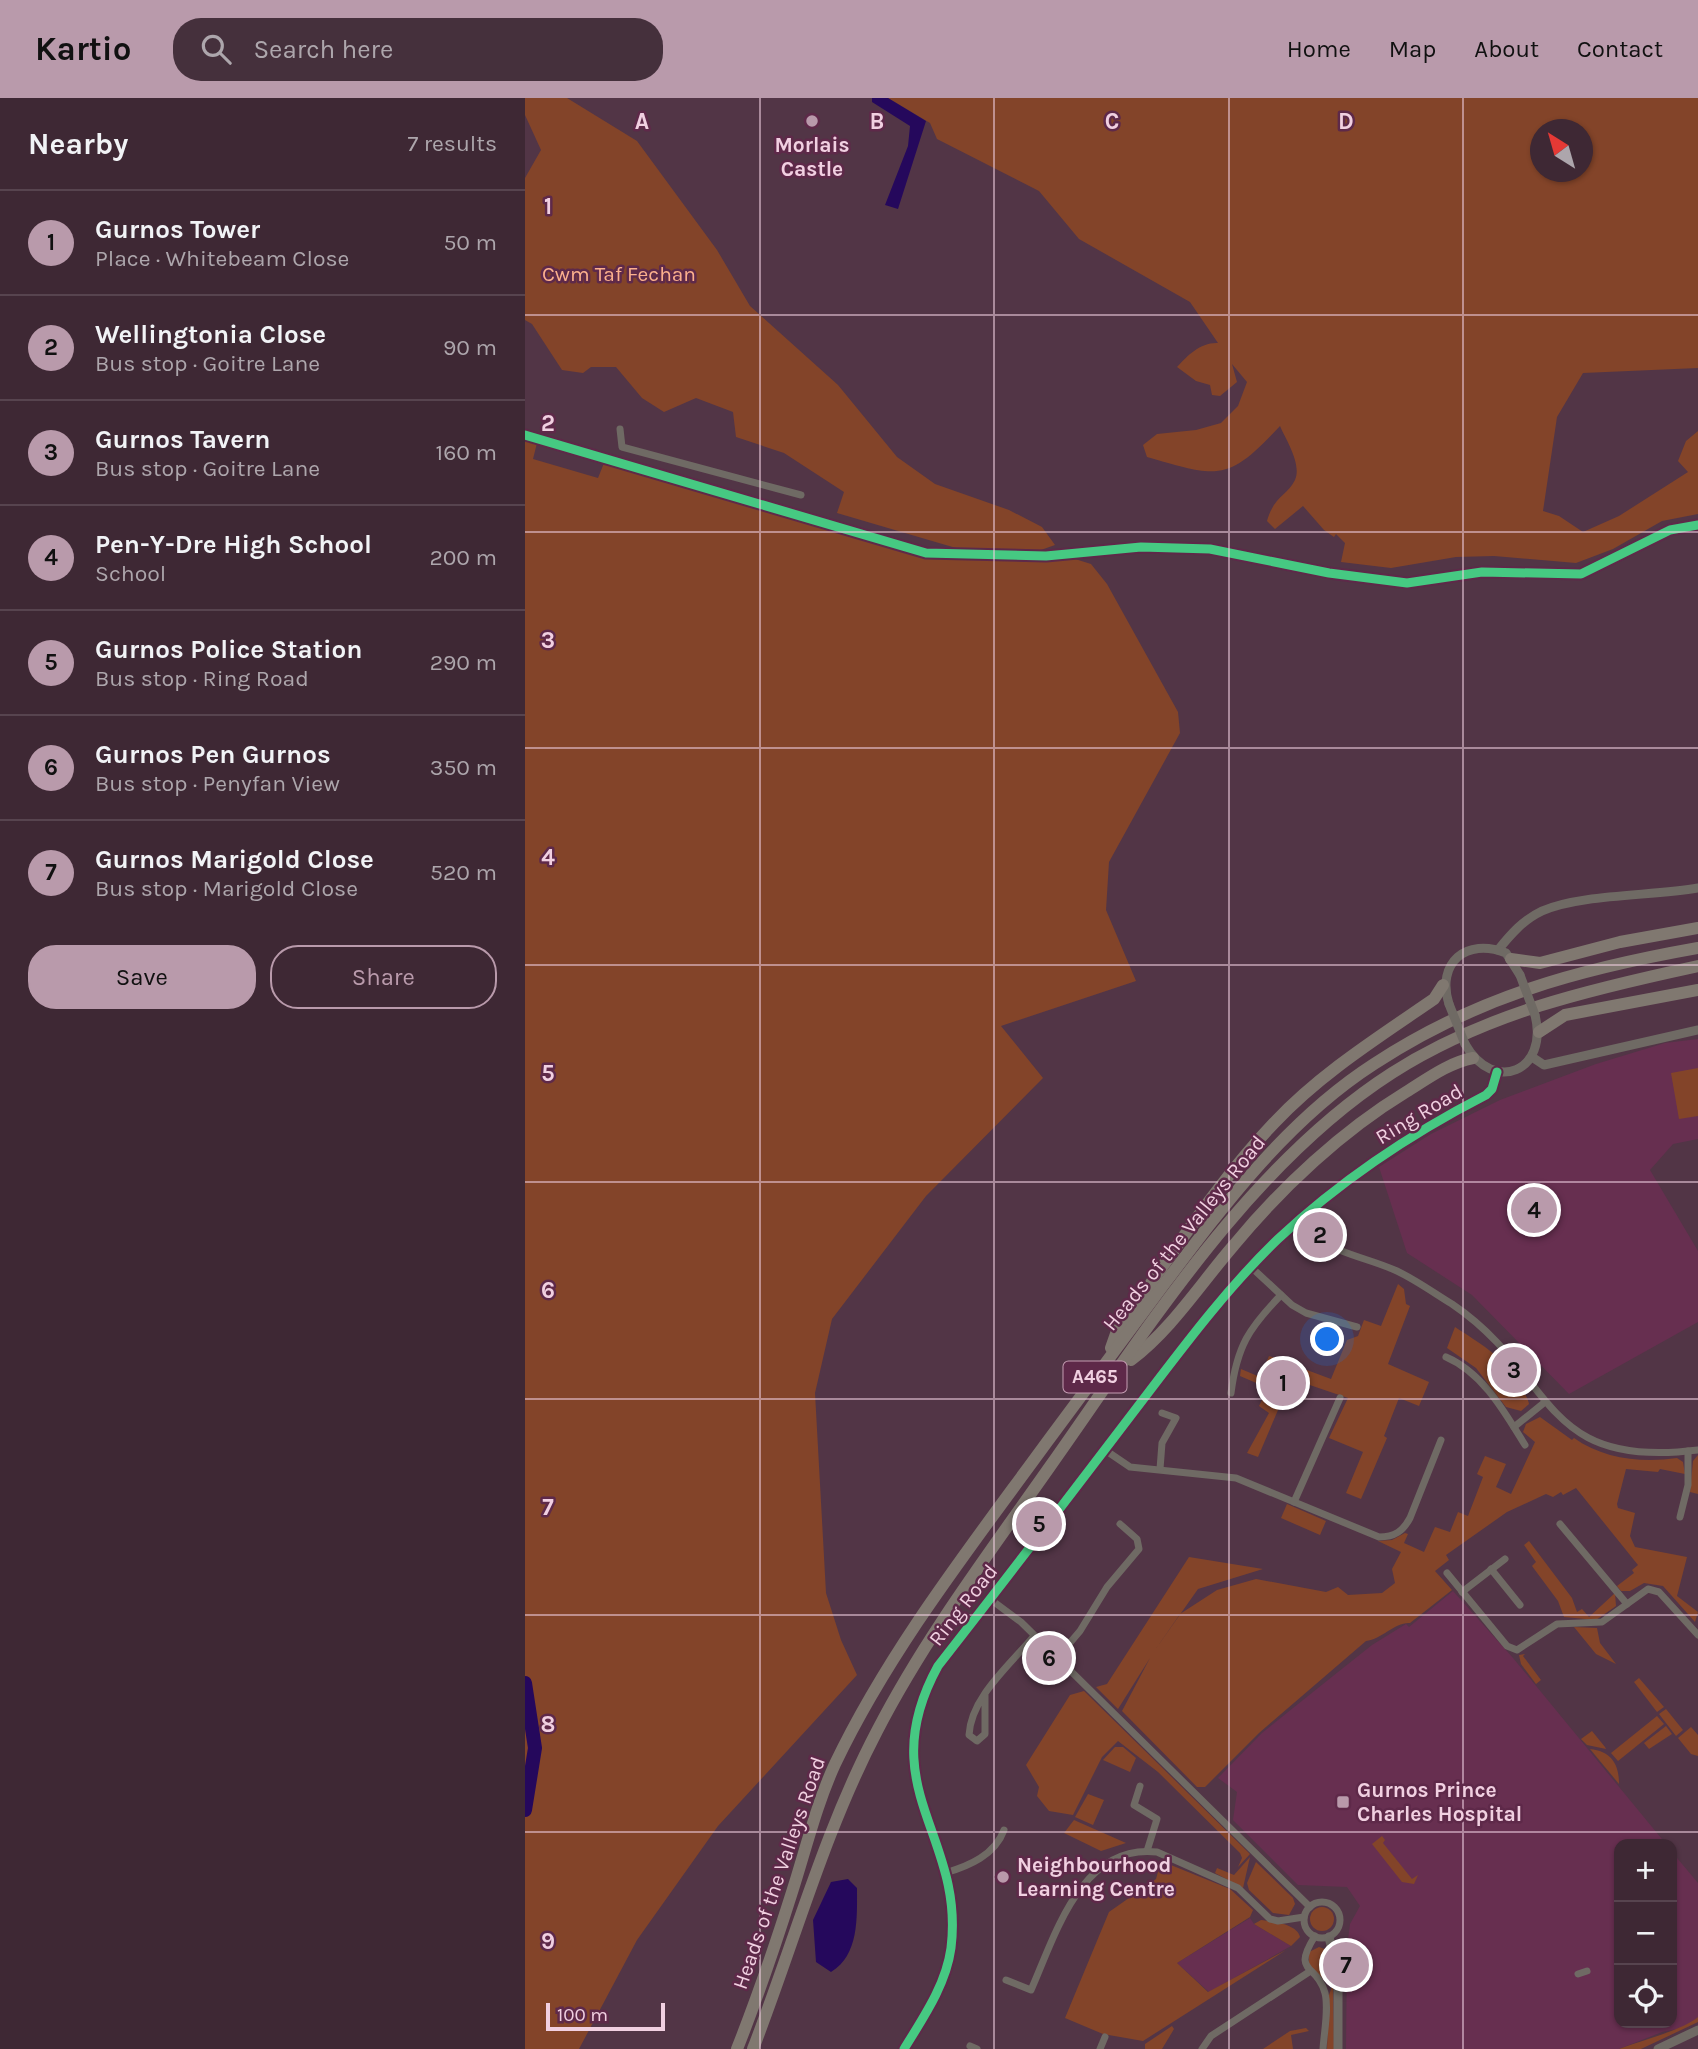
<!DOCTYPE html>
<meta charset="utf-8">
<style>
body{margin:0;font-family:Karla,sans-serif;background:#45303c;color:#f1f3f6}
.controls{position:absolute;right:21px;bottom:21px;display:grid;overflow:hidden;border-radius:14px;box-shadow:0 2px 5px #0004}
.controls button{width:63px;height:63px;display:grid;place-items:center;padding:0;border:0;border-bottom:2px solid #57444f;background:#3e2834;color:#f1f3f6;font:35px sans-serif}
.compass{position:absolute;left:1005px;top:21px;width:63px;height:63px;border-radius:50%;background:#3e2834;box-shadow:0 2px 5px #0004;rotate:323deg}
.scale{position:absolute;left:21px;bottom:18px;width:119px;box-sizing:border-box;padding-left:7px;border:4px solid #f1d0e1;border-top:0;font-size:19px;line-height:24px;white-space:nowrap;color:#f1d0e1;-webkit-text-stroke:5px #5e2949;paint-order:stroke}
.you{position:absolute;left:803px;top:1242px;width:24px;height:24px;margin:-18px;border:5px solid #fff;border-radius:50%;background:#1a73e8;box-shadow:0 0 0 10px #1a73e833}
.badge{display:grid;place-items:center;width:46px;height:46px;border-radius:50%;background:#b99aab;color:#111;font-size:23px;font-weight:700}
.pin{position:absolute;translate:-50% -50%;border:4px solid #fff;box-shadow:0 2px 7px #0006}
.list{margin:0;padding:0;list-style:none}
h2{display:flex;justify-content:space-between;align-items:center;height:91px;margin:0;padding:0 28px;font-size:30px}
h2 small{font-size:23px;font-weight:400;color:#ada6ac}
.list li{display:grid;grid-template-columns:46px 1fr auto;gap:21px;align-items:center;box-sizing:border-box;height:105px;padding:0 28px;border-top:2px solid #57444f}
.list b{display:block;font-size:26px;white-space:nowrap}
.list p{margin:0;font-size:23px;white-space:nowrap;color:#ada6ac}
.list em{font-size:23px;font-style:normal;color:#ada6ac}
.actions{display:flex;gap:14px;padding:21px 28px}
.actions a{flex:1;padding:16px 0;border:2px solid #b99aab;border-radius:28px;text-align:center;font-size:24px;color:#b99aab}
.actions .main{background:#b99aab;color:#111}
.icon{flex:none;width:38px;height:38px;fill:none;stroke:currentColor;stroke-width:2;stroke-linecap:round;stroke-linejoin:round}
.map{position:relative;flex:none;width:1173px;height:1951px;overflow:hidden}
header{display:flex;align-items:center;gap:42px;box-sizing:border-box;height:98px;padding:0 35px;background:#b99aab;color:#111}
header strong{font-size:33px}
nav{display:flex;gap:38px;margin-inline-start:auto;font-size:24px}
.search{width:490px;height:63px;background:#45303c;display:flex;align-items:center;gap:18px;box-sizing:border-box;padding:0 24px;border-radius:28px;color:#ada6ac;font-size:26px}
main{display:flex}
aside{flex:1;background:#3e2834}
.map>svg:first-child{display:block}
.built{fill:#672f50}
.green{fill:#834429;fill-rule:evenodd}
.water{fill:#25085c}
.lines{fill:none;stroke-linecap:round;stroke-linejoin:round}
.river{stroke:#25085c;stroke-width:14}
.minor{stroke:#6f6a64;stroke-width:7}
.tertiary{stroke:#6f6a64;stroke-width:9}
.trunk{stroke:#807870;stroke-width:12}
.tertiary-bridge{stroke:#6f6a64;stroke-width:9}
.cycleway-casing{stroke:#5e2949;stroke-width:13}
.cycleway{stroke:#46c982;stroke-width:9}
.grid{fill:none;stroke:#f1d0e1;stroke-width:2;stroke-opacity:0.55}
.poi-dot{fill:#b99aab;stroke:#5e2949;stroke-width:2.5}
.labels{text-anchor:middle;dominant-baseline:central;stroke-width:5;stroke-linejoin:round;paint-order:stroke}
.shield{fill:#5e2949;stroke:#c59eb3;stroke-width:2}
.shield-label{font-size:19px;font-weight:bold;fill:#f1d0e1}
.poi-label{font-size:21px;font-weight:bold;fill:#f1d0e1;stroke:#5e2949;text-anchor:start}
.park-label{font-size:21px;fill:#fcb08d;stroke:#5e2949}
.street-label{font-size:21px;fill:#f1d0e1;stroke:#5e2949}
.grid-label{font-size:23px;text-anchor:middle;font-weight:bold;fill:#f1d0e1;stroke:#5e2949;stroke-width:5;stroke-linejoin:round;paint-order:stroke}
</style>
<header>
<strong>Kartio</strong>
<div class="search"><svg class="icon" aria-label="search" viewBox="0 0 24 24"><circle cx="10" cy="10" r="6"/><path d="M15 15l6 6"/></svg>Search here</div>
<nav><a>Home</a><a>Map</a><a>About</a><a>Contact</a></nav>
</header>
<main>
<aside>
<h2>Nearby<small>7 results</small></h2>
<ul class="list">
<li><span class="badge">1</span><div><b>Gurnos Tower</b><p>Place · Whitebeam Close</p></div><em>50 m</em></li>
<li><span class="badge">2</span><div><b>Wellingtonia Close</b><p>Bus stop · Goitre Lane</p></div><em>90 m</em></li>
<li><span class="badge">3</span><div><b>Gurnos Tavern</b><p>Bus stop · Goitre Lane</p></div><em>160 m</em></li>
<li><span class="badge">4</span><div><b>Pen-Y-Dre High School</b><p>School</p></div><em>200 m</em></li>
<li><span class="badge">5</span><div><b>Gurnos Police Station</b><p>Bus stop · Ring Road</p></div><em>290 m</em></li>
<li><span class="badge">6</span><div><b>Gurnos Pen Gurnos</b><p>Bus stop · Penyfan View</p></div><em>350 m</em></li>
<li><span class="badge">7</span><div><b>Gurnos Marigold Close</b><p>Bus stop · Marigold Close</p></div><em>520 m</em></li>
</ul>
<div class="actions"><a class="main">Save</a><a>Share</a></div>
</aside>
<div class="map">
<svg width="1173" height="1951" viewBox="0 0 1173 1951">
<rect width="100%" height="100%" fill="#523546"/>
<!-- built -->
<g class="built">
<polygon points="1173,941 1173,1041 1148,1046 1125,1072 1173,1153 1173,1224 1044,1296 947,1197 882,1155 854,1069 906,1036 975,1002 1071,966 1140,945"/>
<polygon points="928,1493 988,1560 1141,1746 1094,1746 1094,1925 1147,1925 1147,1754 1173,1785 1173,1919 1163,1929 1137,1934 1094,1951 821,1951 822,1849 825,1826 835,1808 822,1789 773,1787 708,1722 712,1694 693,1680 737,1635 803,1582 847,1547 881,1526 884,1529"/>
<polygon points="725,1820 729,1826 766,1848 684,1894 652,1865"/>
</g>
<!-- green -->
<g class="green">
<polygon points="0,0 42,0 112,43 192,152 225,208 313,287 372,359 410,386 484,412 517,429 530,447 513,453 431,450 312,415 319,394 259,355 211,339 208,314 171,300 139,314 117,300 91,269 66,269 58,275 37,272 7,226 0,222 0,80 16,52 0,17"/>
<path d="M363,0H1173V270L1058,275L1032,319L1018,413L1034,418L1058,434L1094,418L1163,374L1153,363L1161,343L1173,333V416L1137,423L1088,451L1051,465L969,458L931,459L866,470L816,464L820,445L811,436L809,439L799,432L778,408L750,431L742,423C749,398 762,398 770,382C777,366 761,342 755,328C703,384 694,380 622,359L618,347L632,336L671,332L696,325L713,308L722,284L707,266L712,284L695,298L687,297L685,287L671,283L652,269C663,257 676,244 693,245L665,204L554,141L514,93L412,41L405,25ZM1016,32H1058V74H1016Z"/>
<polygon points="0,342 12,345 8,361 73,380 79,365 398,457 483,463 550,461 566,466 582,486 653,614 655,635 584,764 581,812 611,883 476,928 518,980 401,1098 307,1221 290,1295 301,1495 316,1542 332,1577 193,1728 112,1842 54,1951 0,1951"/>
<polygon points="1173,970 1173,1018 1154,1021 1146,975"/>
<polygon points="873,1186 879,1191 881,1206 885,1208 863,1266 904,1284 894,1308 874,1300 859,1338 862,1340 836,1401 821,1395 838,1354 804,1340 823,1300 773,1283 766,1300 759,1298 733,1359 722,1355 744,1315 734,1308 743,1290 715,1278 716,1271 735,1279 744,1258 806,1281 822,1242 833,1238 839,1222 856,1228"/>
<path d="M930,1229C954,1245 976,1256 989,1282C994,1291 1002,1295 1004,1306L996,1313L981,1309L951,1270L922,1250Z"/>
<path d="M1015,1319L1047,1342L1049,1340C1078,1361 1117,1365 1152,1360L1158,1364L1160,1376L1135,1371L1133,1374L1101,1371L1092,1406L1093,1410L1110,1415L1105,1438L1110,1449L1162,1459L1152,1498L1173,1514L1170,1524L1138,1488L1119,1485L1105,1493H1096L1092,1488L1109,1475L1107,1472L1113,1467L1051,1390L1038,1397L1036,1394L1028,1399L1021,1396L982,1414L921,1457L924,1462L910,1473L927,1492L885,1525C870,1524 857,1541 841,1543L734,1635L680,1689H672L597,1613L625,1560L593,1611L571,1589L582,1586L664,1459L738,1471L673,1491L630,1552L655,1516L692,1492L731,1481L801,1494L813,1489L823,1497L857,1495L870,1485L867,1471L876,1454L853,1443L867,1442L880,1435L883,1436L879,1445L899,1454L910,1429L925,1434L933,1414L943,1418L958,1379L952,1376L960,1358L981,1366L971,1389L986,1396L1010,1344L998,1334L1001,1326Z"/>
<polygon points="1173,1357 1173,1396 1165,1394 1168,1363"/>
<polygon points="762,1406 801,1423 795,1437 756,1420"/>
<polygon points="1004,1443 1047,1500 1052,1514 1057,1511 1064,1519 1090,1495 1091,1508 1071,1522 1039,1519 1033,1503 1007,1468 1011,1464 999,1447"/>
<polygon points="1049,1529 1072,1530 1075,1545 1091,1566 1071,1556"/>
<polygon points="1000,1556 998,1558 1016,1582 1011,1586 996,1566 994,1557"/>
<polygon points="1114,1580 1139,1609 1132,1614 1109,1584"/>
<polygon points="559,1593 725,1756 713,1769 717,1760 715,1755 633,1674 593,1643 577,1659 548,1717 524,1713 512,1698 514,1689 501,1667 545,1597"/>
<polygon points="1141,1611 1158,1632 1151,1638 1134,1616"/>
<polygon points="1132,1618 1139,1626 1093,1663 1086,1655"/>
<polygon points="1141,1628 1147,1636 1124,1651 1119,1645"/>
<polygon points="1166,1629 1173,1637 1173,1658 1166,1656 1153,1640"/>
<polygon points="1067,1633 1080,1649 1081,1651 1062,1647 1056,1641"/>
<polygon points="590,1649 598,1649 611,1660 605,1674 578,1662"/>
<path d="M1065,1651C1086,1653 1094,1666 1094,1686Z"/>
<polygon points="563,1696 579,1702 568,1727 550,1719"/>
<polygon points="549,1722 601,1745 576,1753 539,1735"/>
<polygon points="857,1738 860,1742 858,1745 887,1781 893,1777 889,1786 877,1784 847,1746"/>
<polygon points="725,1759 718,1790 690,1775 692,1770 709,1777"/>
<polygon points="636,1763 705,1791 728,1812 725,1819 652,1865 683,1894 761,1852 618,1943 578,1936 540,1920 584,1814 631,1781"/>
<polygon points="731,1764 768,1800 770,1806 764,1817 748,1815 724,1792 722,1785"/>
<circle cx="797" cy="1821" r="12"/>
<path d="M736,1822C749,1824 772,1826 775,1839L766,1848L729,1826Z"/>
<polygon points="794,1849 800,1851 807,1873 799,1882 784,1868 784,1854"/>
<polygon points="808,1886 809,1951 802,1951 804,1897"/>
<path d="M1173,1919V1924L1116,1951H1094C1115,1943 1160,1931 1173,1919Z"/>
<polygon points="647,1928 649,1931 637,1951 620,1951 620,1946"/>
<polygon points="781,1930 784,1933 766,1937 768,1951 738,1951 765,1933"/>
</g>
<!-- water -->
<g class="water">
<polygon points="347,0 363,0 401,23 373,111 360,107 383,48 385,28 347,4"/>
<path d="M323,1781L332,1790C332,1820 334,1857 306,1874L291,1864L288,1822L306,1784Z"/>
</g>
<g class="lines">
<!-- river -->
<polyline class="river" points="0,1585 10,1650 0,1712"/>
<!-- minor -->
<g class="minor">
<polyline points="95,331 97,349 276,397"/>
<polyline points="0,337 401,455 521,458 616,449 685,451 804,475 882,485 957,474 1056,476 1145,432 1173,427"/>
<path d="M773,1123C781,1130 789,1139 797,1144C820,1157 848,1162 872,1173C891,1182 909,1195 927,1206C1032,1277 1013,1372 1173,1352"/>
<polyline points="726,1169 767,1207 781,1215 832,1229"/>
<path d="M921,1259C958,1275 979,1313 1000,1347"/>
<path d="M706,1295C712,1248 724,1230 756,1197"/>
<polyline points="989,1329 1020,1304"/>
<path d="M580,1352L605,1369L711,1380L854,1439C870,1439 878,1433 885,1420L916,1342"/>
<polyline points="635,1371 637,1345 651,1320 637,1315"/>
<polyline points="769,1404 815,1300"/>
<polyline points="1155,1419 1163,1387 1163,1353"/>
<polyline points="1035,1426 1102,1506"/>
<polyline points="966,1471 995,1507"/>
<polyline points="922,1475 982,1548 992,1552 1032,1526 1077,1524 1123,1491 1134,1494 1173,1537"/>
<polyline points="937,1494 980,1461"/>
<polyline points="465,1501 496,1524 785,1809"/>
<polyline points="532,1560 555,1533 582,1489 614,1451 612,1441 595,1426"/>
<path d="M460,1597V1636L452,1643L444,1637C446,1599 485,1567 509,1538"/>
<polyline points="615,1688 609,1707 632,1721 622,1753"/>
<path d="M420,1775C444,1768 470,1757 479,1732"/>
<circle cx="797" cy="1822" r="18"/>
<path d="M790,1838C766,1876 792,1865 800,1895C804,1911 799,1934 798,1951"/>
<polyline points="1053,1876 1062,1873"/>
<path d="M481,1882L506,1892C530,1838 556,1745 632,1754L713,1790L745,1821L753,1823L779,1819"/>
<polyline points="445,1948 452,1951"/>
<polyline points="575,1951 580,1939"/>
<polyline points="677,1951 686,1938 784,1874"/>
</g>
<!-- tertiary -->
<g class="tertiary">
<path d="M973,852C986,836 998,822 1017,813C1055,796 1129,798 1173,790"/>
<path d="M924,906C911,865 941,839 981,855L995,877"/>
<path d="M940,946C969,997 1024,973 1010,917"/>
<polyline points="1007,959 1019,967 1173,932"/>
<polyline points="804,1839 813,1877 813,1951"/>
<path d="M379,1951C398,1920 421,1887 426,1850C440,1737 346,1690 413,1568C478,1485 543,1400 607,1316C653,1256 698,1194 753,1141C815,1083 885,1036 961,997L967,991L972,974"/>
<polyline points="1133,1951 1173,1932"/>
</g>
<!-- trunk -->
<g class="trunk">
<polyline points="986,861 1015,865 1095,844 1173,830"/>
<polyline points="1014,934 1040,917 1173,892"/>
<path d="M586,1250L592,1233C643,1163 690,1087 749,1025C796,975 854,939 909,901L918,887"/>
<path d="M606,1262C646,1232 676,1185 709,1147C757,1089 817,1033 881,994C902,981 923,965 948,960"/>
<path d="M212,1951C233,1898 251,1845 268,1791C281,1750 292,1705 310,1666C365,1551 447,1447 522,1344C560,1292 599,1241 637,1189C698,1108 762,1022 849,966C951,899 1054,871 1173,850"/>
<path d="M228,1951C269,1845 299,1734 352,1633C401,1538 465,1454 526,1367C622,1231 725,1066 867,975C961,915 1066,891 1173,868"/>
</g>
<!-- tertiary-bridge -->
<g class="tertiary-bridge">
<polyline points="995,877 1010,917"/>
<polyline points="924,906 940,946"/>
</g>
<defs>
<g id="cycleway">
<polyline points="0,337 401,455 521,458 616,449 685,451 804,475 882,485 957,474 1056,476 1145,432 1173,427"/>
<path d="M379,1951C398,1920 421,1887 426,1850C440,1737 346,1690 413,1568C478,1485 543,1400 607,1316C653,1256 698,1194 753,1141C815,1083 885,1036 961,997L967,991L972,974"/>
</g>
</defs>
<!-- cycleway casing -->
<use href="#cycleway" class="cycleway-casing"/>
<!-- cycleway -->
<use href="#cycleway" class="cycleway"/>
</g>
<!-- grid -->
<path class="grid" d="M235,0V1951M469,0V1951M704,0V1951M938,0V1951M0,217H1173M0,434H1173M0,650H1173M0,867H1173M0,1084H1173M0,1301H1173M0,1517H1173M0,1734H1173"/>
<!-- markers -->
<g class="poi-dot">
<circle cx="287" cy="23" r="7"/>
<rect x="811" y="1697" width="14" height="14" rx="3.5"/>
<circle cx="478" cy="1779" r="7"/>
</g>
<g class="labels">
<!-- shield labels -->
<rect class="shield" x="538.5" y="1263.5" width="63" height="31" rx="5"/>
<g class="shield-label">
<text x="570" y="1279">A465</text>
</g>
<!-- poi labels -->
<g class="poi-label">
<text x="287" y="47" text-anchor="middle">Morlais<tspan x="287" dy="24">Castle</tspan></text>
<text x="832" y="1692">Gurnos Prince<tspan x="832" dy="24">Charles Hospital</tspan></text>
<text x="492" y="1767">Neighbourhood<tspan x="492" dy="24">Learning Centre</tspan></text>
</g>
<!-- park labels -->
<g class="park-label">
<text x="94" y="176">Cwm Taf Fechan</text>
</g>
<!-- street labels -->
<g class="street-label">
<text transform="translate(894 1016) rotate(-31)">Ring Road</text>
<text transform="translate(659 1135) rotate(-51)">Heads of the Valleys Road</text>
<text transform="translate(438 1507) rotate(-52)">Ring Road</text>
<text transform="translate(254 1775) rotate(-71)">Heads of the Valleys Road</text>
</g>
</g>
<g class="grid-label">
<text x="117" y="31">A</text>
<text x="352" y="31">B</text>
<text x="587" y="31">C</text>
<text x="821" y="31">D</text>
<text x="23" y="116">1</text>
<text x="23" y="333">2</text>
<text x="23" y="550">3</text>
<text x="23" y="767">4</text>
<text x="23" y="983">5</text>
<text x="23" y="1200">6</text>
<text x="23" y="1417">7</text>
<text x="23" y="1634">8</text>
<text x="23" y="1851">9</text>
</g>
</svg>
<div class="controls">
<button>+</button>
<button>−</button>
<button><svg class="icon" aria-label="locate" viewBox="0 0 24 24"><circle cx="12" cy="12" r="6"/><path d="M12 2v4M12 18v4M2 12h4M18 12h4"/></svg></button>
</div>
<svg class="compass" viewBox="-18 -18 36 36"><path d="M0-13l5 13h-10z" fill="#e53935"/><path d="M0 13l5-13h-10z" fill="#ada6ac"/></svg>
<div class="scale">100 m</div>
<div class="you"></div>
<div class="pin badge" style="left:758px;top:1285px">1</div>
<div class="pin badge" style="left:795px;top:1137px">2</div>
<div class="pin badge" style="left:989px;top:1272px">3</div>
<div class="pin badge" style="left:1009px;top:1112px">4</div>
<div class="pin badge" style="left:514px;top:1426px">5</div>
<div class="pin badge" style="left:524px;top:1560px">6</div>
<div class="pin badge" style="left:821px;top:1867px">7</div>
</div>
</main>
